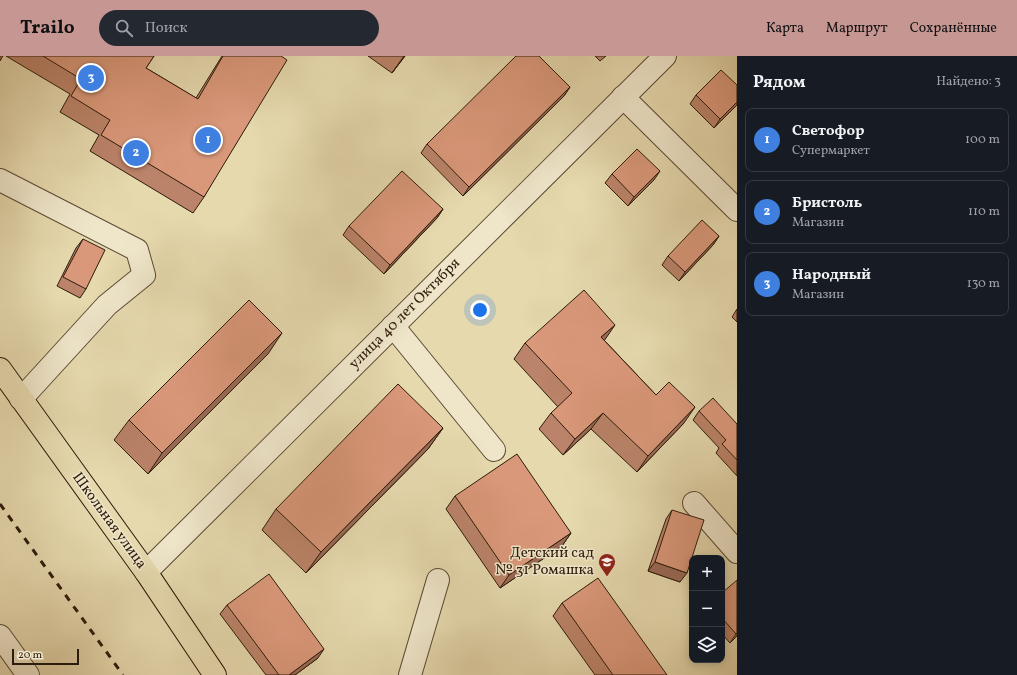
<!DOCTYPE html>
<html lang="ru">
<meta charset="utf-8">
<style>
body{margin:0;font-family:Vollkorn,serif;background:#242831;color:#f1f3f6}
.controls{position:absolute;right:12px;bottom:12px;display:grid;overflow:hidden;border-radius:8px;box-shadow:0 2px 10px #0003}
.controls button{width:36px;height:36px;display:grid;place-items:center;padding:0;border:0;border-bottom:1px solid #363941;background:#171b24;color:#f1f3f6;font:20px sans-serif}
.scale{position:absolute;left:12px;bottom:10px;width:67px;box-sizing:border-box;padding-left:4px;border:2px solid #2d1b0b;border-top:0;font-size:11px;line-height:14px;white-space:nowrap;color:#2d1b0b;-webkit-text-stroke:3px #efe6ca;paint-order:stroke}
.you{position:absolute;left:480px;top:254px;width:14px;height:14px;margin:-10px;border:3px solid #fff;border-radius:50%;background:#1a73e8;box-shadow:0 0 0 6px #1a73e833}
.badge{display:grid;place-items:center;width:26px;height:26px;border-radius:50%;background:#c59692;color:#fff;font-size:13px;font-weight:700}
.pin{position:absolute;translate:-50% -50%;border:2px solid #fff;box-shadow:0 1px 4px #0006}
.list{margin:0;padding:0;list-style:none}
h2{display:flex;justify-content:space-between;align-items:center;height:52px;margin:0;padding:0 16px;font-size:17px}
h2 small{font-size:13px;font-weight:400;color:#9ea1a6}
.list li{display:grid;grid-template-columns:26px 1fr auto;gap:12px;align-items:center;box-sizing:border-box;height:64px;margin:0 8px 8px;padding:0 8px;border:1px solid #363941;border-radius:8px}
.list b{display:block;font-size:15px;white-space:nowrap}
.list p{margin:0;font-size:13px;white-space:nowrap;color:#9ea1a6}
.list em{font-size:13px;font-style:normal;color:#9ea1a6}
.icon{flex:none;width:22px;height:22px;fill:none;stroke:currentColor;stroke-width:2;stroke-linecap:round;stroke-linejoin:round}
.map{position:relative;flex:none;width:737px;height:619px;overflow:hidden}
header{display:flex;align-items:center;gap:24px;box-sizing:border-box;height:56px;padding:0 20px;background:#c59692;color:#111}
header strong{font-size:19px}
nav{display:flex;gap:22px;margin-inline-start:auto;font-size:14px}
.search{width:280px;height:36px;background:#242831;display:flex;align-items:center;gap:10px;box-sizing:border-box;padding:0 14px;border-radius:22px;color:#9ea1a6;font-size:15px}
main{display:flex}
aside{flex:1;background:#171b24}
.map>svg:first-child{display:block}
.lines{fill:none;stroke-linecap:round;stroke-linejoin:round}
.minor-casing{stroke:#5b4a34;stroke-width:24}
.major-casing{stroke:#2d1b0b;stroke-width:24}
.minor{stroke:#efe6ca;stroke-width:22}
.major{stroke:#e6d9ae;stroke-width:22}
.rail{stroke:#2d1b0b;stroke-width:3;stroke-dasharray:7 7;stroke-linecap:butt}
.wall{fill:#bb8369;stroke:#2d1b0b}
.shaded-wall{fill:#996a55;stroke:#2d1b0b}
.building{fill:#da987a;stroke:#2d1b0b}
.labels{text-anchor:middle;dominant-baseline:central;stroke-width:3;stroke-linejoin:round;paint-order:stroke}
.street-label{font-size:15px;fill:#2d1b0b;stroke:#efe6ca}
.poi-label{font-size:15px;fill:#2d1b0b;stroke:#efe6ca;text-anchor:end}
</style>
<header>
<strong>Trailo</strong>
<div class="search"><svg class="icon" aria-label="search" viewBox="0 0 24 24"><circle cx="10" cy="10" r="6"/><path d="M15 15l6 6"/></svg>Поиск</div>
<nav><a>Карта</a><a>Маршрут</a><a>Сохранённые</a></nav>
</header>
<main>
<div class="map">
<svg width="737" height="619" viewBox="0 0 737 619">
<rect width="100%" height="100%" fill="#e6d9ae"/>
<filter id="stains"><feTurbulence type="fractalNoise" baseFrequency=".005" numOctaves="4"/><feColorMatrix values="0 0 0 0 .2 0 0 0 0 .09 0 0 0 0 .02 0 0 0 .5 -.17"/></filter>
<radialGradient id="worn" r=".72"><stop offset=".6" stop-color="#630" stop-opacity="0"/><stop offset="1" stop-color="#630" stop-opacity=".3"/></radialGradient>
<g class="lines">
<defs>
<g id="minor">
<polyline points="623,41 737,154"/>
<polyline points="0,124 137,194 144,219 107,249 21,343"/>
<polyline points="393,270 494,394"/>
<polyline points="694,447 737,496"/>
<polyline points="146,516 665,0"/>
<polyline points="0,580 28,619"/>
<polyline points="410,619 438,524"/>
</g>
<polyline id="major" points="0,313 146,516 215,619"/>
</defs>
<!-- minor casing -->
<use href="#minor" class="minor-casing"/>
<!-- major casing -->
<use href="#major" class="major-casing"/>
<!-- minor -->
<use href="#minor" class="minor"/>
<!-- major -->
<use href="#major" class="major"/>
<!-- rail -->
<polyline class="rail" points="0,448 123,619"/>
</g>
<!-- wall -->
<g class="wall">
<polygon points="6,0 154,0 146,12 196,42 222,0 281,0 204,141 193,157 90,95 99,79 60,56 70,38"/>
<polygon points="368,0 405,0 392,17"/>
<polygon points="595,0 606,0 600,5"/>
<polygon points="570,31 564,40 463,140 421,97 427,88"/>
<polygon points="696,39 737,49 714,72 690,48"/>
<polygon points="612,118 654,124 628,150 605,127"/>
<polygon points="443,153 437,162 384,218 343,179 349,170"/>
<polygon points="719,180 713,189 679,225 662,209 668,200"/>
<polygon points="83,183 86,233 80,242 57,230 76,192"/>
<polygon points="737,253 737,266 732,261"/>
<polygon points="604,284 656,339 684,367 637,416 591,373 563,399 539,373 551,357 558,351 514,303 525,287"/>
<polygon points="268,298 148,418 114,384 129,364"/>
<polygon points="699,355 737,368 737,420 716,397 719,392 693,364"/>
<polygon points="443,372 428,393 306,517 262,474 276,453"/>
<polygon points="455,440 571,477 562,490 500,532 446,453"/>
<polygon points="672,454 680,526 648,515 666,463"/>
<polygon points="722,537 737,580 730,587 722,578"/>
<polygon points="562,547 667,619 595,619 553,560"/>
<polygon points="227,549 318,602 295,619 266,619 220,558"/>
</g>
<!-- shaded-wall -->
<g class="shaded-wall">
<polygon points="404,0 405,0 392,17"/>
<polygon points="570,31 564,40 463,140 469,131"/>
<polygon points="737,46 737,49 714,72 720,63"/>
<polygon points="660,115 654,124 628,150 634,141"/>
<polygon points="443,153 437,162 384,218 390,209"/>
<polygon points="719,180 713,189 679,225 685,216"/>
<polygon points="615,269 604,285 601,281"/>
<polygon points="282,277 268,298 148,418 162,397"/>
<polygon points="695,351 684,367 637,416 648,400"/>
<polygon points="603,357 591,373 563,399 575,383"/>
<polygon points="443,372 428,393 306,517 321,496"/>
<polygon points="571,477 562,490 500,532 509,519"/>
<polygon points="655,506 687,517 680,526 648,515"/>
<polygon points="737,577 737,580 730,587 736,578"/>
<polygon points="324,593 318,602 295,619 289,619"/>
</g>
<!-- building -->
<g class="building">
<polygon points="0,0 3,0 0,5"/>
<polygon points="43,0 154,0 146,12 198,43 223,0 281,0 287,4 204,141 101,79 110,64 71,40 81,23"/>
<polygon points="516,0 539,0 570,31 469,131 427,88"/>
<polygon points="721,14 737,29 737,46 720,63 696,39"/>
<polygon points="637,93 660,115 634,141 612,118"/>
<polygon points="402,115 443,153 390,209 349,170"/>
<polygon points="702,164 719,180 685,216 668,200"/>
<polygon points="83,183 105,194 86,233 63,221"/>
<polygon points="584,234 615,269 601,281 656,339 669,326 695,351 648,400 603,357 575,383 551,357 572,337 525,287"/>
<polygon points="249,244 282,277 162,397 129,364"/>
<polygon points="398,328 443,372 321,496 276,453"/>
<polygon points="713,342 737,368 737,404 722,388 726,384 699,355"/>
<polygon points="517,398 571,477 509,519 455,440"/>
<polygon points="672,454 704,464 687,517 655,506"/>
<polygon points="269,518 324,593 289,619 279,619 227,549"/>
<polygon points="598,522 667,619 613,619 562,547"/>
<polygon points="737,524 737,577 736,578 722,562 722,537"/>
</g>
<!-- icons -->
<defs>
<symbol id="school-pin" viewBox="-11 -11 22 30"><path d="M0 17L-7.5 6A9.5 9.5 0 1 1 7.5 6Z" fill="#8f2418" stroke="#efe6ca"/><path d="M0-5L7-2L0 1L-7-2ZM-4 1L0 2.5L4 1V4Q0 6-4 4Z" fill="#fff"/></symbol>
</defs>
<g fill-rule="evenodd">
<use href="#school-pin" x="597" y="496" width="20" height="27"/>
</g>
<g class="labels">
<!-- street labels -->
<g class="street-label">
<text transform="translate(405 258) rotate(-45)">улица 40 лет Октября</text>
<text transform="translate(109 465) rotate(54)">Школьная улица</text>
</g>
<!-- poi labels -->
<g class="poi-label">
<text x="594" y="497">Детский сад<tspan x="594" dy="17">№ 31 Ромашка</tspan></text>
</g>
</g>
<rect width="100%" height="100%" filter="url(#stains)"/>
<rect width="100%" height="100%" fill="url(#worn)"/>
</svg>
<div class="controls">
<button>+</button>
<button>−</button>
<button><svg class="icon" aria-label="layers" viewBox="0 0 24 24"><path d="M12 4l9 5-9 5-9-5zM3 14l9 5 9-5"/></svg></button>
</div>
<div class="scale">20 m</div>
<div class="you"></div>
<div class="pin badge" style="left:208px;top:84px;background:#3f7fe0">1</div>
<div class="pin badge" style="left:136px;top:97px;background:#3f7fe0">2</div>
<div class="pin badge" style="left:91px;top:22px;background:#3f7fe0">3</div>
</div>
<aside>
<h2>Рядом<small>Найдено: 3</small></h2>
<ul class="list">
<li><span class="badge" style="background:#3f7fe0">1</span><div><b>Светофор</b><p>Супермаркет</p></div><em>100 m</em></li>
<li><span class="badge" style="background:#3f7fe0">2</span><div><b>Бристоль</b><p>Магазин</p></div><em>110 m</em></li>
<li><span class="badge" style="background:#3f7fe0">3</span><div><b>Народный</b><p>Магазин</p></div><em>130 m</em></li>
</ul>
</aside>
</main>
